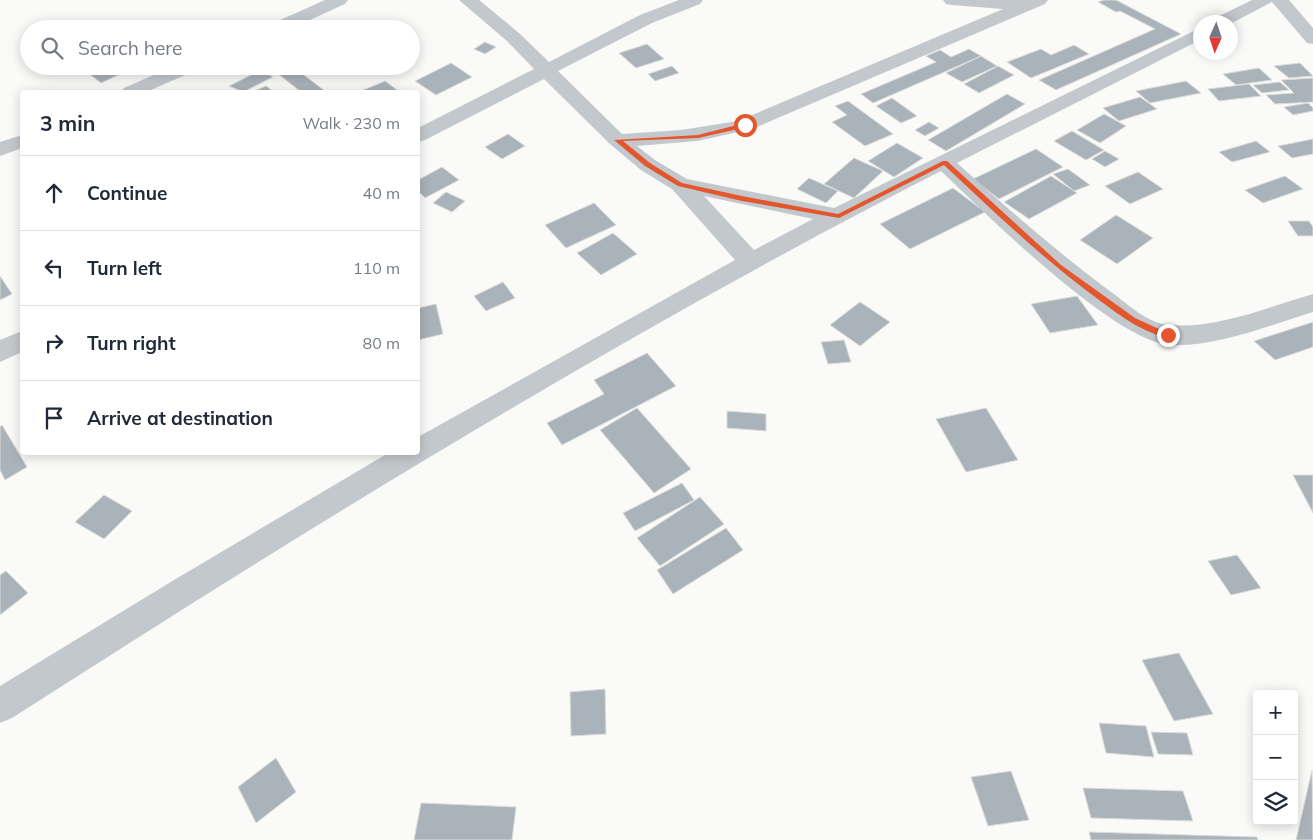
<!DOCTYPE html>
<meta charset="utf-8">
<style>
body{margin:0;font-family:Mulish,sans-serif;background:#f6f6f7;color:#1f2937}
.controls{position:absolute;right:15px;bottom:15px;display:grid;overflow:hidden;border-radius:5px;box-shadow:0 2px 12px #0003}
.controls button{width:45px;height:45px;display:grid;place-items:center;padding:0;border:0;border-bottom:1px solid #e0e1e3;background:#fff;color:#1f2937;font:25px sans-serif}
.compass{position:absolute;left:1193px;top:15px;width:45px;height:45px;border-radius:50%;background:#fff;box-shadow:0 2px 12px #0003;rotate:183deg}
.stop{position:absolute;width:15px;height:15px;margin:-11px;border:4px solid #e4572e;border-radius:50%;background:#fff}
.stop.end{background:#e4572e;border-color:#fff;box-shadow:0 1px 5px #0008}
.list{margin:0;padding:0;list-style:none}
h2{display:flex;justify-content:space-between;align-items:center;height:65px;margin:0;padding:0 20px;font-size:21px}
h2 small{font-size:16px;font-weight:400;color:#747a83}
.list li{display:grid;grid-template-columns:32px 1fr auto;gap:15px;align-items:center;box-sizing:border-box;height:75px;padding:0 20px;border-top:1px solid #e0e1e3}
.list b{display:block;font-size:19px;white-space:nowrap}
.list em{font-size:16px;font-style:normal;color:#747a83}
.icon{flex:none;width:28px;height:28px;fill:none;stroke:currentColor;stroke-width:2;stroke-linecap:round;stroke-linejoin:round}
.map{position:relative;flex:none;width:1313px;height:840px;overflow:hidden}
.search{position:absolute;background:#fff;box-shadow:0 2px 12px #0003;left:20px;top:20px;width:400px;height:55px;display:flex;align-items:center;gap:12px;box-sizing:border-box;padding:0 18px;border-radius:28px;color:#747a83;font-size:19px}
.panel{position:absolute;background:#fff;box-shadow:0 2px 12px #0003;left:20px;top:90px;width:400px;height:365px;border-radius:5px}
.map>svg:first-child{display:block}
.building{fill:#aab3b9;stroke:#dcdcda}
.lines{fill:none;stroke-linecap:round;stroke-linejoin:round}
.minor{fill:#c3c8cc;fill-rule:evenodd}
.route{fill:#e4572e}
</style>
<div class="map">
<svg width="1313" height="840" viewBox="0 0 1313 840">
<rect width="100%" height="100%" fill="#fafaf8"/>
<!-- building -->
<g class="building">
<polygon points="1104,0 1116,0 1181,34 1056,90 1039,80 1155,29 1120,11 1116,12 1098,2"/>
<polygon points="485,42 496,47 485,54 474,49"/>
<polygon points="647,44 664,59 636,68 619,53"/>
<polygon points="1074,45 1089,54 1031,78 1007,62 1041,49 1051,55"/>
<polygon points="969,49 981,56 873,103 861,94 936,62 926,56 940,50 951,57"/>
<polygon points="981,56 997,66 962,82 946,73"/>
<polygon points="451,63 472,77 436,95 415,81"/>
<polygon points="1300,63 1313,76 1289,78 1274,66"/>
<polygon points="90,66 124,66 129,70 101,83 83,69"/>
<polygon points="268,66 292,66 325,91 296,92 300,91"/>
<polygon points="672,66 679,73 655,81 648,74"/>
<polygon points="998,66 1014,75 979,93 964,84"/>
<polygon points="1259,68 1272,80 1236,85 1223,74"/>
<polygon points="261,70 273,77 243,92 229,86"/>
<polygon points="1313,78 1313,102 1275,104 1266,95 1294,93 1281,80"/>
<polygon points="385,81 400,92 361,91"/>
<polygon points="1186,81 1201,93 1150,103 1136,91"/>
<polygon points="1280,82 1289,90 1262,93 1253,85"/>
<polygon points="1249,84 1261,96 1219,101 1208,89"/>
<polygon points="266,86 274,92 252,92"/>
<polygon points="1007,94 1025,104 946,151 928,140"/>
<polygon points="1140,97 1157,109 1119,121 1103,108"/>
<polygon points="892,98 917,116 901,123 876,106"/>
<polygon points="848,101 893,134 865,146 832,122 847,115 835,106"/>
<polygon points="1308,103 1313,108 1313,111 1293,115 1284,107"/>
<polygon points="1104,114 1126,126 1100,143 1077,130"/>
<polygon points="929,122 939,128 925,136 915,130"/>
<polygon points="1072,131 1104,150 1086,160 1054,141"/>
<polygon points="508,134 525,146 502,159 485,147"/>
<polygon points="1313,139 1313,154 1292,158 1278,146"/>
<polygon points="1256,141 1270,152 1232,162 1219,152"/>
<polygon points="897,143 923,158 894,177 868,161"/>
<polygon points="1036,149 1063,167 999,199 973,179"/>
<polygon points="1105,151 1119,159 1105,167 1092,159"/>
<polygon points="854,158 883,171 854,198 824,184"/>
<polygon points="442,167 459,180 425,198 418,191 418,180"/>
<polygon points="1068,169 1090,185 1074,191 1053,174"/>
<polygon points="1138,172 1163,189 1130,204 1105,186"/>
<polygon points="1051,176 1077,193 1029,219 1004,202"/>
<polygon points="1285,176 1303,189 1263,203 1245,190"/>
<polygon points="809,178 838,191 826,203 797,189"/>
<polygon points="953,188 985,212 910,249 880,224"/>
<polygon points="446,192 465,201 452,212 433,203"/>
<polygon points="594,203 616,225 566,248 545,225"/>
<polygon points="1116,215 1153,238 1117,264 1080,240"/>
<polygon points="1288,221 1309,221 1313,227 1313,236 1298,236"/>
<polygon points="613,233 637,254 601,275 577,253"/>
<polygon points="0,276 12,294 0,300"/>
<polygon points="503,282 515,298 486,311 474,296"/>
<polygon points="1077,296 1098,325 1050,333 1031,304"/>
<polygon points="860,302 890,322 860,346 830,325"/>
<polygon points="436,304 443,334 418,340 418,308"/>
<polygon points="1313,322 1313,347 1275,360 1254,341"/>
<polygon points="844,340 851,362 828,364 821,342"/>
<polygon points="647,353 676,386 562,445 547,423 604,394 594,380"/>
<polygon points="637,408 691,469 654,493 600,430"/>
<polygon points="986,408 1018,460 966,472 936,419"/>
<polygon points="727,411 766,414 766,431 727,428"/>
<polygon points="2,425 27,467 5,480 0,470 0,427"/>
<polygon points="1293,475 1313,475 1313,513"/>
<polygon points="682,483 694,500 635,531 623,513"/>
<polygon points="104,495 132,511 104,539 75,522"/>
<polygon points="700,497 724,524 660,566 637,538"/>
<polygon points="726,528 743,550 673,594 657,570"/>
<polygon points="1237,555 1261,588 1231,595 1208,561"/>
<polygon points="6,571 28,593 0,615 0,575"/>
<polygon points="1179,653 1213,714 1174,721 1142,660"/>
<polygon points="605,689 606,734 571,736 570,692"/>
<polygon points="1099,723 1146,726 1154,757 1106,753"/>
<polygon points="1151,732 1187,733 1193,755 1158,754"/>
<polygon points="276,758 296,792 256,823 238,787"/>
<polygon points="1312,770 1313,840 1296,840"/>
<polygon points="1011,771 1029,820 988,826 971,777"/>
<polygon points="1083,788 1183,791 1193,821 1091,818"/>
<polygon points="421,803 516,807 512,840 414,840"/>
<polygon points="1089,832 1257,837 1258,840 1091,840"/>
</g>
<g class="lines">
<!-- minor -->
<g class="minor">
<polygon points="325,0 348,0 345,4 290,29 266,29 269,25"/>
<path d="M459,0H479L519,33L549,62L640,15L679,0H703L700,4L652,23L558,71L622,134L681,130L738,121L1003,9L952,5L946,4L943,0H1048L1045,4L752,129L697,141L637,146L655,160L687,179L834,208L1200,28V40L957,163C1007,208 1057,252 1111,292C1128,304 1148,324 1169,325C1217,329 1268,307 1313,294V312C1270,325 1214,348 1169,345C1113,340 985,213 941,171C622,334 314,524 12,718L0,723V686L174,580L390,452H418V437L735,260L672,189L641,170L610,144L544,79L425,140L418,142V128L534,69L507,41ZM704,196L813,219L754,250Z"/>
<polygon points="1252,0 1289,0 1313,28 1313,44 1307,43 1272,2 1230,24 1212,22 1215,18"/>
<polygon points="174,66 199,66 197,70 146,92 121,92 124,88"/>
<polygon points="22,135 22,148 0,156 0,142"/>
<polygon points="22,331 22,352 0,362 0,340"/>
</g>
</g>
<!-- route -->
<path class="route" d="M745,123L747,127L698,138L623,141L650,163L682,183L742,196L838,214L943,161H947L1061,265L1135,318L1172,335L1168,338C1139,331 1118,314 1095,297C1041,257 993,211 944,165L839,218L742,201L678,186L645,166L614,140L698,135Z"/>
</svg>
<div class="controls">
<button>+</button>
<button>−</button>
<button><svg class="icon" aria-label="layers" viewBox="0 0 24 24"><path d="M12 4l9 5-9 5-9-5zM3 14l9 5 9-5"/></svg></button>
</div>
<svg class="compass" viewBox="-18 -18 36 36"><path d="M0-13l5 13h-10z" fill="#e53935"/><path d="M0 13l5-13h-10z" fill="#747a83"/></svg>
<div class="stop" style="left:745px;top:125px"></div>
<div class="stop end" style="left:1168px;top:335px"></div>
<div class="search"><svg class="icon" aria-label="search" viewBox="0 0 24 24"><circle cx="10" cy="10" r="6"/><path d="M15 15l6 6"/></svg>Search here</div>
<section class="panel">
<h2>3 min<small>Walk · 230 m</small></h2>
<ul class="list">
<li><svg class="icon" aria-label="ahead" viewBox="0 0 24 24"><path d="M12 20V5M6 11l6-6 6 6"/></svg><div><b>Continue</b></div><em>40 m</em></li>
<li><svg class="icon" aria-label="left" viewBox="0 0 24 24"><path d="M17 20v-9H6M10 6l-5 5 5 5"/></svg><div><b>Turn left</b></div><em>110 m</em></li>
<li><svg class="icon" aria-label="right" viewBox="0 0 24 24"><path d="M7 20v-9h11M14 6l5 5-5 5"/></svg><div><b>Turn right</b></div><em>80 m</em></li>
<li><svg class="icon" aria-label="arrive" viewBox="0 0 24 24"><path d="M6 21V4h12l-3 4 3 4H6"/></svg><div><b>Arrive at destination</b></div></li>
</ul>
</section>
</div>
